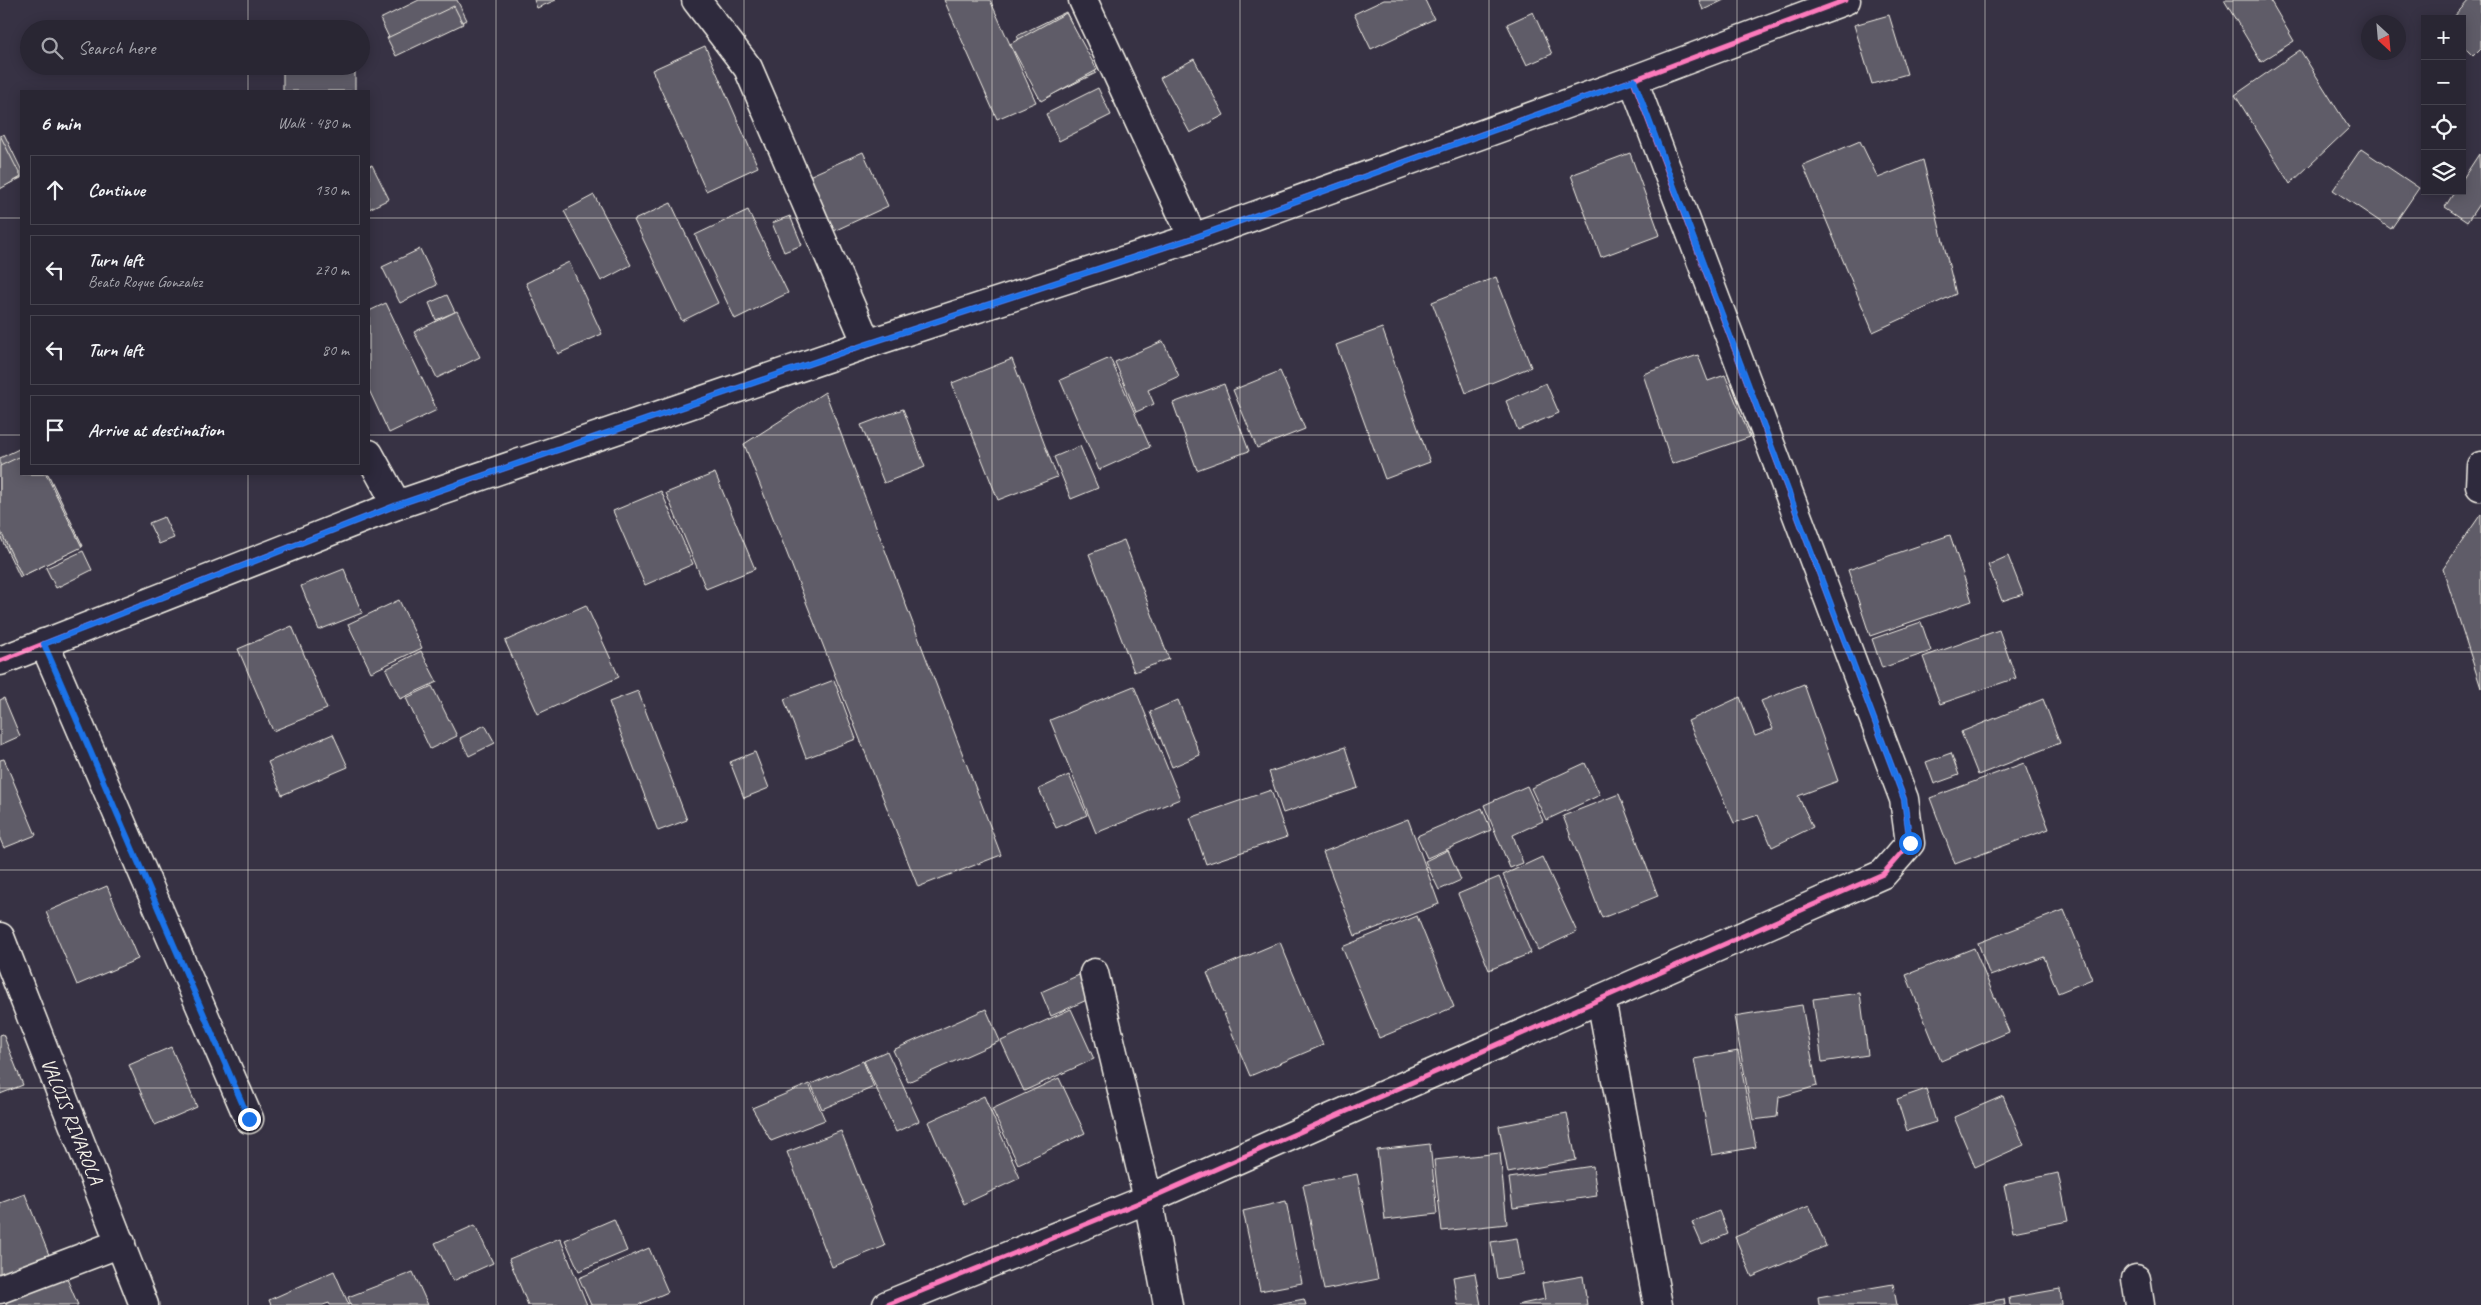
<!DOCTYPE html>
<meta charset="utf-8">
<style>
body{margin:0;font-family:Caveat,sans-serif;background:#35323f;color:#f1f3f6}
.controls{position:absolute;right:15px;top:15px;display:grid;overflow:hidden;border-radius:0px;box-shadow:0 2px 12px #0003}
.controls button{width:45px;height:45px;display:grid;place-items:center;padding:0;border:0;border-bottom:1px solid #45434e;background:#292633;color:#f1f3f6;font:25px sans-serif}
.compass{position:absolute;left:2361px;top:15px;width:45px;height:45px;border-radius:50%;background:#292633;box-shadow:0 2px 12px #0003;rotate:154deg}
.stop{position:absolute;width:15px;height:15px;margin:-11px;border:4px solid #1a73e8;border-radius:50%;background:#fff}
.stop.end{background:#1a73e8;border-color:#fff;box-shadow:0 1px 5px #0008}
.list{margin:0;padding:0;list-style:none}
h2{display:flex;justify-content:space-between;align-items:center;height:65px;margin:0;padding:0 20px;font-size:21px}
h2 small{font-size:16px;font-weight:400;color:#a5a5ac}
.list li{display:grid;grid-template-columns:32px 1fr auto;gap:15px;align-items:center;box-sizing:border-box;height:70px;margin:0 10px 10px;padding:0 10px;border:1px solid #45434e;border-radius:0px}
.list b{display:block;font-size:19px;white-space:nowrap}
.list p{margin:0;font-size:16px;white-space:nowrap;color:#a5a5ac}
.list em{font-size:16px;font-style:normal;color:#a5a5ac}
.icon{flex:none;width:28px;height:28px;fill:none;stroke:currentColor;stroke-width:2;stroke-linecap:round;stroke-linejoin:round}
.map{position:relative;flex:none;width:2481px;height:1305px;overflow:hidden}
.search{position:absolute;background:#292633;box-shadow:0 2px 12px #0003;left:20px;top:20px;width:350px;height:55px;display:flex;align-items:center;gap:12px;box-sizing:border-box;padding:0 18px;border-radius:28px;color:#a5a5ac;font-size:19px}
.panel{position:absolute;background:#292633;box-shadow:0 2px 12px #0003;left:20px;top:90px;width:350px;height:385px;border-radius:0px}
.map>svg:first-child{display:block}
.building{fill:#5f5c67;stroke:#f4f1e8}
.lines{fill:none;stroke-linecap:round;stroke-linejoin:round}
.minor-casing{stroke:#f4f1e8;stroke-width:31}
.minor{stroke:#2f2a3d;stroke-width:28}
.cycleway-casing{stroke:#2f2a3d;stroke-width:8}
.cycleway{stroke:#fd7abc;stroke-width:5}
.route{stroke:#1a73e8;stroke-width:6}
.grid{fill:none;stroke:#f4f1e8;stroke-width:1;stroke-opacity:0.55}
.labels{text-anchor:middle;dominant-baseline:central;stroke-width:4;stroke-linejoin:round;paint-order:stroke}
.street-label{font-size:20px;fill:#f4f1e8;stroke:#2f2a3d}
</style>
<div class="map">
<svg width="2481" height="1305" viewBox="0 0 2481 1305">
<rect width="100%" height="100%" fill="#373244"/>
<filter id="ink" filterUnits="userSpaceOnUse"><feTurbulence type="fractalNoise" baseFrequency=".02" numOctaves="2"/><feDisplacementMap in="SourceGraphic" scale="10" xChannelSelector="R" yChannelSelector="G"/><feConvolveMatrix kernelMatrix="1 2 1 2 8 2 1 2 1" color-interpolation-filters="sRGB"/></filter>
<g filter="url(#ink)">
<!-- building -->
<g class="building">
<polygon points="419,0 457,0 467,20 397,54 380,19"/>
<polygon points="534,0 556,0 537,8"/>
<polygon points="944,0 990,0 1036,102 997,119"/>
<polygon points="1384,0 1425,0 1434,19 1371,49 1354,14"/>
<polygon points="1699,0 1724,0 1703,10"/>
<polygon points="2224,0 2270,0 2294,41 2261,62"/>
<polygon points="2469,0 2481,0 2481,48 2473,56 2462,45 2462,19 2452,19"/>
<polygon points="454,6 463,24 396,56 387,38"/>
<polygon points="1066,12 1096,73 1047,97 1017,36"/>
<polygon points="1533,12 1552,54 1527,65 1507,24"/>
<polygon points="1066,13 1097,70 1041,101 1010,44"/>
<polygon points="1889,15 1907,74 1872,84 1854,25"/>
<polygon points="705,46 758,167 706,191 652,70"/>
<polygon points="2300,50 2349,128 2290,184 2235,95"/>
<polygon points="1194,59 1224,115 1190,133 1160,78"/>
<rect x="283" y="66" width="72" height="25"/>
<polygon points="1098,88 1111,115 1059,141 1046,114"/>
<polygon points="4,134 21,169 21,178 0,188 0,136"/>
<polygon points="0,135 21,177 0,189"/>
<polygon points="1860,141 1878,178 1923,160 1956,294 1873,332 1803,165"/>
<polygon points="2361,149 2419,188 2391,229 2333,190"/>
<polygon points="863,152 888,206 834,231 809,176"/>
<polygon points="1630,153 1660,235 1601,257 1571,175"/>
<polygon points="2479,154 2481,201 2467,222 2445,207 2455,191 2462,191 2462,180"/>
<polygon points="372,165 389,199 369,209 369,166"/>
<polygon points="594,195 631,265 601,281 564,211"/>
<polygon points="671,203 718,303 682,321 634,220"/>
<polygon points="748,210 788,293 735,319 695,235"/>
<polygon points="790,216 802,245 784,252 772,223"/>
<polygon points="420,249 437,285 400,303 382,267"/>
<polygon points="569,262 602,334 558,354 526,283"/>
<polygon points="1496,277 1531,367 1466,393 1432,302"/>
<polygon points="447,295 455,312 436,320 429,303"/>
<polygon points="386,303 437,410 389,433 369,390 369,311"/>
<polygon points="457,311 480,357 437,378 414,332"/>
<polygon points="1382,328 1430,462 1385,479 1336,345"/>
<polygon points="1163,341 1179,376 1148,390 1154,404 1136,412 1115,362"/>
<polygon points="1698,355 1708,381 1725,375 1750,437 1672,464 1643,374"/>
<polygon points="1110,358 1150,447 1099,470 1060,380"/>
<polygon points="1012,359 1057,477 998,500 952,383"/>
<polygon points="1280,371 1305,429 1257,448 1233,390"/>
<polygon points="1546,383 1559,413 1518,430 1506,401"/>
<polygon points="1224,384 1249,451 1197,470 1173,403"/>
<polygon points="825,392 1001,855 918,887 744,444"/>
<polygon points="903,409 925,467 884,483 861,425"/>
<polygon points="1080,446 1098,488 1071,499 1054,457"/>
<polygon points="21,448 21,474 48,474 83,546 20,577 0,536 0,458"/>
<polygon points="21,456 21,474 46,474 82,547 22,576 0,530 0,466"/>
<polygon points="715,473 755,569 706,589 666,493"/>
<polygon points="661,491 693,564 645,585 613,511"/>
<polygon points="2481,514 2481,688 2443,569"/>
<polygon points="164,517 174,538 159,544 149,523"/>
<polygon points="1950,535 1972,601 1870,636 1848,570"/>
<polygon points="1124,540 1169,659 1134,672 1089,554"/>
<polygon points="83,551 92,570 56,588 46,568"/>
<polygon points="2008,556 2023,594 2002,601 1988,565"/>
<polygon points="344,569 362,613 319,630 301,586"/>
<polygon points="399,600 422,648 371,672 348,624"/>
<polygon points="586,605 619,677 538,714 505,641"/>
<polygon points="1921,622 1931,651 1882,668 1872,639"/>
<polygon points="292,626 327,709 273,731 238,649"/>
<polygon points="1999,630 2016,678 1940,704 1923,657"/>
<polygon points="421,651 437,682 400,699 386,669"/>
<polygon points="834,680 856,739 806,758 784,699"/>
<polygon points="1804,684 1838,781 1798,796 1813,827 1772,847 1758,815 1734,823 1688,721 1740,697 1755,736 1773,729 1761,701"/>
<polygon points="432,686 457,736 430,749 406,698"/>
<polygon points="1134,686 1180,799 1096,833 1050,720"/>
<polygon points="638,691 687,820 658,831 609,702"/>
<polygon points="4,698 20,736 0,745 0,700"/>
<polygon points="2043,699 2060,743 1978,775 1961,732"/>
<polygon points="1178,700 1200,755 1172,767 1150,712"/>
<polygon points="485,725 495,743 469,756 460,738"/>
<polygon points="333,734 348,767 282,795 268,762"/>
<polygon points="1345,747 1358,788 1283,813 1269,772"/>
<polygon points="755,752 769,788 744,798 730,762"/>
<polygon points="1951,753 1959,775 1934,784 1926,762"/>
<polygon points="4,759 36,835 4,848 0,839 0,760"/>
<polygon points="1585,763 1600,795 1546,820 1531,788"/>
<polygon points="2024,763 2049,829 1955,864 1930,798"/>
<polygon points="1069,775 1087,815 1056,828 1039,789"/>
<polygon points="1527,786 1543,821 1513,835 1523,863 1510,868 1484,805"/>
<polygon points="1271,790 1287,837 1206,864 1190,818"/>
<polygon points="1619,794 1658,896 1602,918 1563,816"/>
<polygon points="1482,808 1491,830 1427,858 1417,836"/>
<polygon points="1408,819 1439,904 1355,936 1323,852"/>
<polygon points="1448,850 1461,880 1439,890 1425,861"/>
<polygon points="1542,857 1577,932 1538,950 1503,875"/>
<polygon points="1499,877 1531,953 1489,970 1458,894"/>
<polygon points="107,886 138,959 77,985 46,912"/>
<polygon points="2064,910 2092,979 2058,993 2044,957 1990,976 1978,943"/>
<polygon points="1417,916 1454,1007 1379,1038 1342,947"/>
<polygon points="1280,942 1323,1045 1250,1076 1207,973"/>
<polygon points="1974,948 2009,1032 1941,1061 1906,975"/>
<polygon points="1079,975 1089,999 1051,1016 1041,992"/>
<polygon points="1860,993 1868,1055 1822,1062 1813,999"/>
<polygon points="1802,1005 1817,1086 1779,1097 1777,1117 1753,1120 1734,1016"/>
<polygon points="986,1009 1000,1041 908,1082 893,1050"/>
<polygon points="1071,1009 1094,1059 1024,1091 1001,1041"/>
<polygon points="3,1034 23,1085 0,1094 0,1035"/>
<polygon points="171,1047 197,1107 155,1125 129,1065"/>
<polygon points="887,1051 919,1121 896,1132 864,1061"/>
<polygon points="1738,1051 1756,1147 1712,1155 1694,1059"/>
<polygon points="863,1061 874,1087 822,1109 811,1084"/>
<polygon points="1059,1078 1085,1133 1018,1164 992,1109"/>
<polygon points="809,1084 825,1120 771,1141 752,1108"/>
<polygon points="1926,1089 1936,1122 1907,1131 1897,1099"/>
<polygon points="984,1096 1020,1178 964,1204 928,1122"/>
<polygon points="2003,1096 2024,1145 1975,1167 1954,1117"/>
<polygon points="1567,1113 1576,1160 1508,1173 1499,1126"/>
<polygon points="841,1131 885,1246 832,1267 787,1152"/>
<polygon points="1430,1144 1437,1214 1385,1220 1377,1150"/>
<polygon points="1500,1153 1507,1224 1442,1231 1434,1160"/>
<polygon points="1593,1166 1597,1196 1513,1208 1509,1178"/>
<polygon points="2058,1173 2068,1221 2013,1232 2004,1185"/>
<polygon points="1357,1174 1378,1279 1324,1290 1303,1185"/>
<polygon points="25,1194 51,1260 0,1275 0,1203"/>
<polygon points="1286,1201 1302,1283 1260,1291 1243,1211"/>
<polygon points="1809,1206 1826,1246 1752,1277 1735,1237"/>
<polygon points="1719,1211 1728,1234 1702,1245 1692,1222"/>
<polygon points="614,1219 627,1251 579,1271 565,1240"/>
<polygon points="475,1225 493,1263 453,1281 435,1243"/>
<polygon points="560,1238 587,1305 528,1305 509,1259"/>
<polygon points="1517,1238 1523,1274 1497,1279 1491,1242"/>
<polygon points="649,1248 668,1292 638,1305 591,1305 579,1278"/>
<polygon points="334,1271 349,1305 330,1305 329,1303 323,1305 271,1305 269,1300"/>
<polygon points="413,1272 428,1305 351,1305 348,1297"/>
<polygon points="1475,1273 1481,1305 1458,1305 1453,1277"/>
<polygon points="65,1274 78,1305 7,1305 5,1301"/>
<polygon points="1583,1276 1587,1305 1517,1305 1545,1299 1542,1283"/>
<polygon points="1893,1284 1897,1305 1819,1305 1818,1297"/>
<polygon points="2060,1289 2062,1305 2010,1305 2009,1298"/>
<polygon points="1304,1299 1306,1305 1272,1305"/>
<polygon points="2004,1299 2005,1305 1968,1305"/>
</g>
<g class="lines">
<defs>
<g id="minor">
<polyline points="696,0 748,68 867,344"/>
<polyline points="1083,0 1193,238"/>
<polyline points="369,454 397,505"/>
<polyline points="2480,486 2481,466"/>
<polyline points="44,643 249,1119"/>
<polyline points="0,661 397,505 867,344 1193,238 1633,80 1846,0"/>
<polyline points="0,937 144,1305"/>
<polyline points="1094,973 1148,1199 1168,1305"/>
<polyline points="1601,999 1658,1305"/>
<polyline points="2136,1279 2140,1305"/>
<polyline points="0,1289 121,1243"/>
<polyline points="887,1305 1148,1199 1883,874 1910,843 1904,799 1633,80"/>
</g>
</defs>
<!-- minor casing -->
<use href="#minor" class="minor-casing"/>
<!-- minor -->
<use href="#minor" class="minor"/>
<defs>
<g id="cycleway">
<polyline points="0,661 397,505 867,344 1193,238 1633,80 1846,0"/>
<polyline points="887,1305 1148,1199 1883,874 1910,843 1904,799 1633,80"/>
</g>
</defs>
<!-- cycleway casing -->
<use href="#cycleway" class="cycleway-casing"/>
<!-- cycleway -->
<use href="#cycleway" class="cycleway"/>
</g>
</g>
<g class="lines" filter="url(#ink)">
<!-- route -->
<polyline class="route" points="249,1119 44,644 397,505 867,344 1193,238 1634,80 1904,799 1910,843"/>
</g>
<!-- grid -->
<path class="grid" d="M248,0V29M496,0V1305M744,0V1305M992,0V1305M1240,0V1305M1489,0V1305M1737,0V1305M1985,0V1305M2233,0V1305M248,66V91M0,218H21M369,218H2481M0,435H21M369,435H2481M248,474V1305M0,652H2481M0,870H2481M0,1088H2481"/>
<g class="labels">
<!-- street labels -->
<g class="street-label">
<text transform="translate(72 1121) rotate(68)">VALOIS RIVAROLA</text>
</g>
</g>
</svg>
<div class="controls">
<button>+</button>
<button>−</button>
<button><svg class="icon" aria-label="locate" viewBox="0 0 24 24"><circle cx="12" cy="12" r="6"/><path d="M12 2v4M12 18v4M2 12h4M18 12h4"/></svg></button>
<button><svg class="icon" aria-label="layers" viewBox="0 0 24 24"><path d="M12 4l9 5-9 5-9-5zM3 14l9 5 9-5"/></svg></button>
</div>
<svg class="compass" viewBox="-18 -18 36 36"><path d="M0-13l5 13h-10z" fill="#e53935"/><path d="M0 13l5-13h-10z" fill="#a5a5ac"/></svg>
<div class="stop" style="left:1910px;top:843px"></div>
<div class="stop end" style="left:249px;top:1119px"></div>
<div class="search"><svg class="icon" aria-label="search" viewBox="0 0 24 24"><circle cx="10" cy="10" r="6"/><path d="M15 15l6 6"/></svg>Search here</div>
<section class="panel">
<h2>6 min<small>Walk · 480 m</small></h2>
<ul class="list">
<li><svg class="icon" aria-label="ahead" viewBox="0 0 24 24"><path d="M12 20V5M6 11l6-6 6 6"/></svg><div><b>Continue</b></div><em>130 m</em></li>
<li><svg class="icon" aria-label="left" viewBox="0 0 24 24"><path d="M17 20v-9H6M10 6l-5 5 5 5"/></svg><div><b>Turn left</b><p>Beato Roque Gonzalez</p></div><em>270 m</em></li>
<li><svg class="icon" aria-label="left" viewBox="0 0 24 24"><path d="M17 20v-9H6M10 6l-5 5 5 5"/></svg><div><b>Turn left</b></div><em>80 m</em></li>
<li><svg class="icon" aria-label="arrive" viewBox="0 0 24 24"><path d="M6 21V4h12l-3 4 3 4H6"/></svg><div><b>Arrive at destination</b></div></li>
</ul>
</section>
</div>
